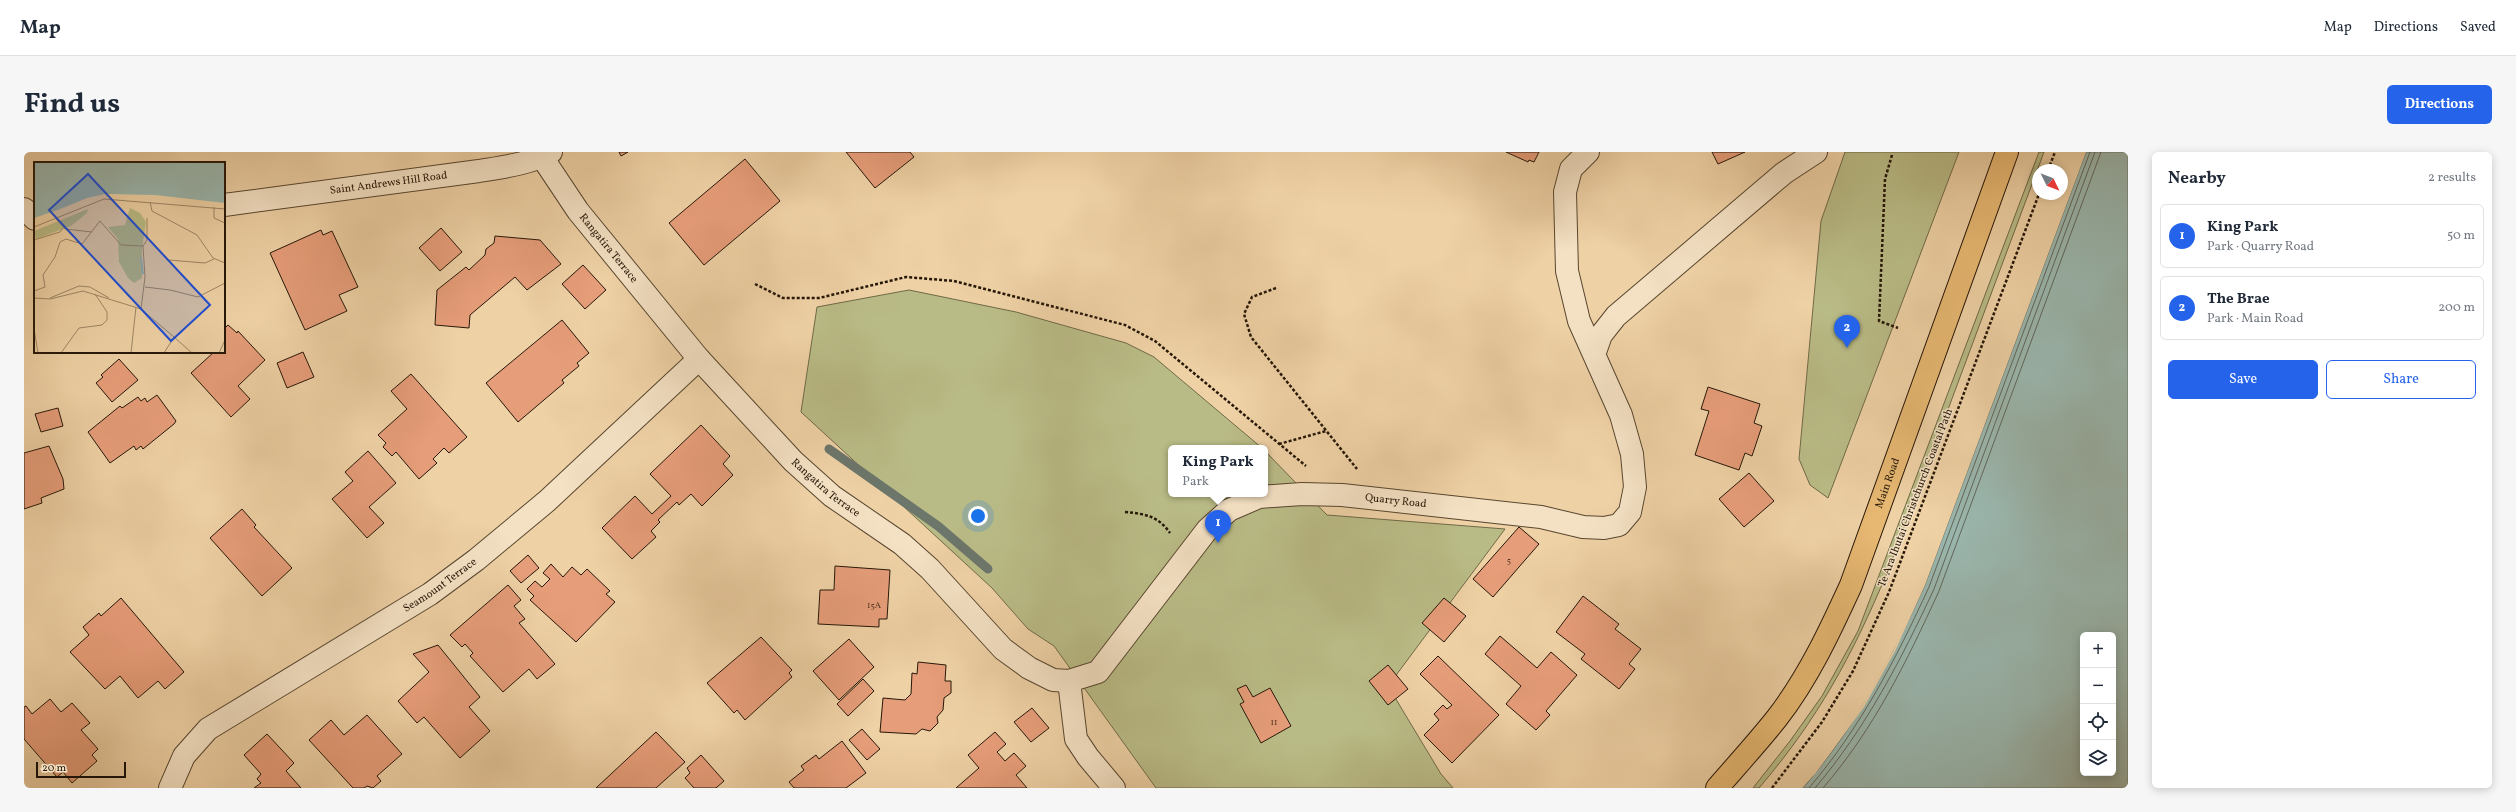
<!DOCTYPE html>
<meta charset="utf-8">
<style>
body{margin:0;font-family:Vollkorn,serif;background:#f6f6f7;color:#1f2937}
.controls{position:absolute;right:12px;bottom:12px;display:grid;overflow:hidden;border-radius:6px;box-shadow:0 2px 10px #0003}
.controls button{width:36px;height:36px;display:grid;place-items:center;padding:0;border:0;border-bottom:1px solid #e0e1e3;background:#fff;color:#1f2937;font:20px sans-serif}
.compass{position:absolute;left:2008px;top:12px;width:36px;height:36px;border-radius:50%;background:#fff;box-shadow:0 2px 10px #0003;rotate:133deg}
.scale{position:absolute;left:12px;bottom:10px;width:90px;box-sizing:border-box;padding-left:4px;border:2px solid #261708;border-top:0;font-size:11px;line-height:14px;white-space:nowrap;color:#261708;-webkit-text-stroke:3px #f4e1c4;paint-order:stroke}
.you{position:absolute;left:954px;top:364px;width:14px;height:14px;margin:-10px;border:3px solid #fff;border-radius:50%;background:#1a73e8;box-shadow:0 0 0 6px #1a73e833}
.badge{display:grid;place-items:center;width:26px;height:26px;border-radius:50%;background:#2563eb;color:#fff;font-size:13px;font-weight:700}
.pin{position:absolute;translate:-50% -33px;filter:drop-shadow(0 1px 2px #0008)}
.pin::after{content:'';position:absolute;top:21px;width:14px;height:12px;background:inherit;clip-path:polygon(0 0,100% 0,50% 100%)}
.popup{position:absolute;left:1144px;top:293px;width:100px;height:52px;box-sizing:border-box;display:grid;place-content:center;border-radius:6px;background:#fff;filter:drop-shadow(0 1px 3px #0005);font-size:13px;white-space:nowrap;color:#747a83}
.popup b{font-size:15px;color:#1f2937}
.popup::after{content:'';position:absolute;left:50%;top:100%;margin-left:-8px;border:8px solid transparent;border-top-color:#fff}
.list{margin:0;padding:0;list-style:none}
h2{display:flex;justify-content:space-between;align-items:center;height:52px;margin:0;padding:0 16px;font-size:17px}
h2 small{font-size:13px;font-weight:400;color:#747a83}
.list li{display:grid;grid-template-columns:26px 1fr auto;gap:12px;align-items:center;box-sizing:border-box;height:64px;margin:0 8px 8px;padding:0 8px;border:1px solid #e0e1e3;border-radius:6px}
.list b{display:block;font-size:15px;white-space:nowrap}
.list p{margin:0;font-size:13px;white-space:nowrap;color:#747a83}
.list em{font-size:13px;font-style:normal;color:#747a83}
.actions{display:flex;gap:8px;padding:12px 16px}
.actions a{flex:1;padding:9px 0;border:1px solid #2563eb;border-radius:6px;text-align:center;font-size:14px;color:#2563eb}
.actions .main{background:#2563eb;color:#fff}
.icon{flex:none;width:22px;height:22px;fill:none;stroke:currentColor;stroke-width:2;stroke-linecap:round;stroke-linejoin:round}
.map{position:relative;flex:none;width:2104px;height:636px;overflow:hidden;border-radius:6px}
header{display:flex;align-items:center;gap:24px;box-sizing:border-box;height:56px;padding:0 20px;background:#fff;border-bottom:1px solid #e0e1e3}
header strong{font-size:19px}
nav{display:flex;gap:22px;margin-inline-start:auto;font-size:14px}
.intro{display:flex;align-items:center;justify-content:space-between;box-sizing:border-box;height:96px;padding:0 24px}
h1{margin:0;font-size:28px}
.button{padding:10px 18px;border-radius:6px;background:#2563eb;color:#fff;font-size:14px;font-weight:700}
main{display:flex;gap:24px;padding:0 24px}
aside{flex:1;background:#fff;border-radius:6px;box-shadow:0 2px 10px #0003}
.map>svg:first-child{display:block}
.green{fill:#b9bb86;stroke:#706947}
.water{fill:#9ab6ad;stroke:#6c766b;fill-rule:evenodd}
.pier{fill:#eed1a5}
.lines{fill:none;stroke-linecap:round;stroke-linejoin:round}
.shore{stroke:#60665a;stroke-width:1}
.stream{stroke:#6c766b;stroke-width:9}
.building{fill:#e69d79;stroke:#261708}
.minor-casing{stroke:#58462f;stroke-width:24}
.major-casing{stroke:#261708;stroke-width:24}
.path{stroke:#261708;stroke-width:2.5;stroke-dasharray:3 2;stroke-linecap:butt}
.minor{stroke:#f4e1c4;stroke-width:22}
.major{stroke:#e7b872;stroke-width:22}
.labels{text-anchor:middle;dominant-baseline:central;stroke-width:3;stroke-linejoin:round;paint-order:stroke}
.number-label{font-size:9px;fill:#563824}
.street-label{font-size:11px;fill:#261708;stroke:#f4e1c4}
.inset-river{fill:none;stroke:#9ab6ad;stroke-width:2}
.inset-road{fill:none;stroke:#9e8766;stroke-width:1}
.view{fill:#1d4ed8;fill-opacity:0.15;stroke:#1d4ed8;stroke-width:2}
.inset-edge{fill:none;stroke:#261708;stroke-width:2}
</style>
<header>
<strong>Map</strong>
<nav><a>Map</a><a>Directions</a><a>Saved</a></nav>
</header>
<div class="intro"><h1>Find us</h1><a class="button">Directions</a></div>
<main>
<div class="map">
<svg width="2104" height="636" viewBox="0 0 2104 636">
<rect width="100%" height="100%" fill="#eed1a5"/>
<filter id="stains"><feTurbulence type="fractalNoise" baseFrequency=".005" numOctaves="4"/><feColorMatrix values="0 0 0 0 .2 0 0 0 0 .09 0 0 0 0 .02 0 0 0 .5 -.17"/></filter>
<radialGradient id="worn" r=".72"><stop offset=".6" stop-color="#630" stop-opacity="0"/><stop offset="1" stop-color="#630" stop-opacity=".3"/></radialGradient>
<!-- green -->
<g class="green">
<polygon points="1821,0 1935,0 1804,346 1786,333 1775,307 1797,69"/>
<path d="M2015,0H2020L1863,421C1828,504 1794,567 1735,636H1729L1766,589L1798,544L1834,479Z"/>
<polygon points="885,138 992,160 1102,191 1130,205 1238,296 1147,296 1147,342 1241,342 1241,299 1303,363 1481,377 1364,534 1417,622 1429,636 1132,636 1030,494 1004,477 968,436 777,260 793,155"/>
</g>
<!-- water -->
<path class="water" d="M2062,0H2104V636H1779C1833,573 1867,508 1901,433ZM2059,483H2089V621H2059Z"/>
<!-- pier -->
<polygon class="pier" points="2060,0 2062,0 1901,433 1871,499 1840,555 1791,622 1777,636 1838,554 1869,499 1900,432"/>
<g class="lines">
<!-- shore -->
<g class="shore">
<path d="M1785,636C1837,575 1872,507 1905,435L2066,0"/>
<path d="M1791,636C1842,576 1877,508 1910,437L2071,0"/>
<path d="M1799,636C1850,577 1883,509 1915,439L2077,0"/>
</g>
<!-- stream -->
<polyline class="stream" points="805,297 914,374 964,417"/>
</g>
<!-- building -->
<g class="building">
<polygon points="595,0 604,0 597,4"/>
<polygon points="822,0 886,0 890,5 851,36"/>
<polygon points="1482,0 1515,0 1510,10 1505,8 1504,10"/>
<polygon points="1688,0 1721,0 1694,12"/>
<polygon points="721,7 756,49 680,113 645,71"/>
<polygon points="417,76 438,100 416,119 395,96"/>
<polygon points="297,78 299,83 308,79 334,135 315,143 323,159 281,178 246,101"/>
<polygon points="471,84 516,88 537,112 503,138 491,125 446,163 445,176 411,173 413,138 442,115 445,118 461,103 462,97 470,91"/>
<polygon points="559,113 582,138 561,157 538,132"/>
<polygon points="538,168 565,201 553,211 555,214 538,228 540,231 494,270 462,231"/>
<polygon points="204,173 213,181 214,179 241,208 214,234 226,247 207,265 167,221 190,200 200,200 200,177"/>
<polygon points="279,200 290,225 263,236 253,211"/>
<polygon points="95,207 114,228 88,250 72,231 79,225 77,223"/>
<polygon points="387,222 443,285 425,301 420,296 409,307 413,311 395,327 372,300 368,304 359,295 362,291 354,283 383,257 367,239"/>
<polygon points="1684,235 1736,252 1730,271 1738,274 1728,304 1721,301 1715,318 1671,303 1685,259 1677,257"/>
<polygon points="133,243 152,269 150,272 119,297 117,294 112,298 110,294 86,311 64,280 96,254 98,256 114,245 117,249 121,246 123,250"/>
<polygon points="34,256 39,274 17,280 11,262"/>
<polygon points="677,273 706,304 699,312 709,323 678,354 667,342 655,353 653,350 634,368 636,370 627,379 632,385 608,407 578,376 611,344 628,362 647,344 626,322"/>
<polygon points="25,294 39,327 40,337 17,346 18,351 0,357 0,301"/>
<polygon points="344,299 372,331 345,355 360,371 343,386 308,347 329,329 321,320"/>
<polygon points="1725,321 1750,349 1720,375 1695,347"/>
<polygon points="218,357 232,373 230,375 268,416 238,444 186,386"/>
<polygon points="1495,375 1515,392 1469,445 1449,427"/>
<polygon points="504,403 515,416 497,431 486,419"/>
<polygon points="527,412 539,425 548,415 557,423 563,417 586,439 582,442 591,450 552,490 506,448 510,444 503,437 511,429 518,435 526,427 519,421"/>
<polygon points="811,414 866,418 863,467 855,467 855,475 794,472 796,438 810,438"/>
<polygon points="484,433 497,448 490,454 501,467 495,471 531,512 513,527 505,517 479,540 446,504 449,501 441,492 438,495 426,483"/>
<polygon points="1559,444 1595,472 1591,477 1617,497 1605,512 1611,517 1595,537 1557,507 1561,502 1532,480"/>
<polygon points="97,446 160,520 141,537 134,529 114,546 96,524 81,537 46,500 65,483 59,475 75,461 77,464"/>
<polygon points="1420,446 1442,464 1420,490 1398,471"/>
<polygon points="1476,484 1513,516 1527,500 1553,523 1522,559 1526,563 1512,578 1482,552 1497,534 1461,502"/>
<polygon points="737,485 768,518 765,521 768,525 721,568 713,558 710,561 683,531"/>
<polygon points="825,487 850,515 815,548 789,519"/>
<polygon points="414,493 456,545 445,555 466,579 436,606 400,565 393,571 374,549 405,520 389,502"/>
<polygon points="1414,504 1475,563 1428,611 1400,583 1415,568 1410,562 1419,553 1423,557 1428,553 1396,522"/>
<polygon points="894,510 922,513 921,529 927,529 927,541 920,546 919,558 913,565 914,571 906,579 898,577 892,582 856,580 859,546 881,548 887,542 888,521 893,522"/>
<polygon points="1364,513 1384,537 1364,553 1345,529"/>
<polygon points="839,527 850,539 824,564 813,552"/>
<polygon points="1222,533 1229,545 1246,536 1267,574 1237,591 1216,552 1220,550 1213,537"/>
<polygon points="26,547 37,560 48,551 66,571 57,578 74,597 68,603 73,609 48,631 39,620 33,625 0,587 0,555 2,554 8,562"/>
<polygon points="1008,556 1025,576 1007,590 990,570"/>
<polygon points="343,563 378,602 353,624 357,629 349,636 343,634 340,636 329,636 285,588 307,568 320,583"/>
<polygon points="838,577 856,597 843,608 825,588"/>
<polygon points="632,580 661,610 632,636 572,636"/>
<polygon points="971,580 982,592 973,600 981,609 990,601 1002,614 992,623 1003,636 932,636 955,616 944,603"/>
<polygon points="243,582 270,611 262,619 277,636 230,636 237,631 233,627 237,622 220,603"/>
<polygon points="818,589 842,621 822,636 770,636 765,630 780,618 777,614 792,603 795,607"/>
<polygon points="677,603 700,629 692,636 670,636 661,626 666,621 663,616"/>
</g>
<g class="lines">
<defs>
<g id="minor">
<path id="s1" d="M518,5L554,59L675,207L769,309L808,344L878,392L906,417L979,497L1005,516L1029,528L1045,529L1074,520L1183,378L1205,358L1235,345L1278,342L1318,343L1517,365L1559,375L1580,376L1595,373L1606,360L1611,335L1608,302L1597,263L1555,169L1543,119L1541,40L1547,17L1564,0"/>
<path id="s2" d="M200,53L455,19C479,15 505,12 527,0"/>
<polyline points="0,57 11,67"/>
<polyline points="1571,200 1577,183 1592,164 1760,21 1792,0"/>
<polyline points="1045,529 1052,587 1064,605 1090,636"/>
<path id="s3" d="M146,636L160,604L184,577L406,442L452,408L523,349L675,207"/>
</g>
<g id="major">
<path id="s4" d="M1693,636C1713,613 1734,590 1753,566C1784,526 1806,479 1827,433L1983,0"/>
</g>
</defs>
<!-- minor casing -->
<use href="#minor" class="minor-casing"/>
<!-- major casing -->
<use href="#major" class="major-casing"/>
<!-- path -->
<g class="path">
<polyline points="1868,3 1861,27 1855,169 1874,176"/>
<polyline points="2024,18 2031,0"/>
<polyline points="731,132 759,146 795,146 882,125 930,129 1101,173 1131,189 1282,314"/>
<polyline points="1252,136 1228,145 1220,162 1227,185 1333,317"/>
<polyline points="1255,292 1302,279"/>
<path d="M1101,360C1122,362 1134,364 1146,381"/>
<polyline points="1748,636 1798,570 1829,519 1865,440 2015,42"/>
</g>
<!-- minor -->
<use href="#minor" class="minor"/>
<!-- major -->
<use href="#major" class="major"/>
</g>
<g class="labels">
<!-- number labels -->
<g class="number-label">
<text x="1485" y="408">5</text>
<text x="850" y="453">15A</text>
<text x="1250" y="570">11</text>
</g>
<!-- street labels -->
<g class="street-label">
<text stroke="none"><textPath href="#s2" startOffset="166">Saint Andrews Hill Road</textPath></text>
<text stroke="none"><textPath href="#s1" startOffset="113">Rangatira Terrace</textPath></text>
<text stroke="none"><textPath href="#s4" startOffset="353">Main Road</textPath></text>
<text stroke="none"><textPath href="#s1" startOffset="437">Rangatira Terrace</textPath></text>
<text transform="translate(1892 346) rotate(-69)">Te Ara Ihutai Christchurch Coastal Path</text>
<text stroke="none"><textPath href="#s1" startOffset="1162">Quarry Road</textPath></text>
<text stroke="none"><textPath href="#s3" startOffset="344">Seamount Terrace</textPath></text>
</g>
</g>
<!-- overview -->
<g transform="translate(10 10)">
<rect width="191" height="191" fill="#eed1a5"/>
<path d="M96,46L106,51L112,60L108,87V116L100,121L94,116L85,100L84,77L74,65L91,63ZM54,47L53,51L37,64L2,77L0,69Z" fill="#b9bb86"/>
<path d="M0,0H191V41L121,33L72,32L0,56Z" fill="#9ab6ad"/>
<path d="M71,32L137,35L191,42L128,35L69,33L0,58L53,36Z" fill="#eed1a5"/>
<path class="inset-river" d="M107,95L109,112"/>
<path class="inset-road" d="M116,40L118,49L163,73L179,96L191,101M180,45V56L191,61M21,56L31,67L58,70M0,65L70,37L191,47M0,78L26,70L29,66M109,84L113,78V56M135,98L171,101L180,97M111,125L136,128L164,135L191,121M0,129L11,125L9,113L21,95L26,80L32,77L48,82L66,59L87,83L109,84M0,136L16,137L49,129L107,147L140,175L130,191M16,136L45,124L56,125L75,136M107,147L111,115L109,84M0,167L4,191M140,175L158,191M27,191L45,166L68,163L73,158V150L61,132M97,191L102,145M185,191L191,178"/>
<path class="view" d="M54,12L176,143L137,179L15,48Z"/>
<rect width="191" height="191" class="inset-edge"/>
</g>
<rect width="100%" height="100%" filter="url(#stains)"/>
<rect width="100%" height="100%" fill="url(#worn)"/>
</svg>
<div class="controls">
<button>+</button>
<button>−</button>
<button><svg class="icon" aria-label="locate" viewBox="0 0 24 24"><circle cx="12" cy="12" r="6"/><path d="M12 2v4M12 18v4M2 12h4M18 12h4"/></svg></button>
<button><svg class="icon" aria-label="layers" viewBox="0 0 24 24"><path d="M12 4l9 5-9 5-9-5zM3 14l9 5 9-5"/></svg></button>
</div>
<svg class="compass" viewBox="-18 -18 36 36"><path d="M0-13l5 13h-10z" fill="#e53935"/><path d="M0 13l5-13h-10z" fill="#747a83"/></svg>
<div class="scale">20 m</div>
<div class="you"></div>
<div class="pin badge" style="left:1194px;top:391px">1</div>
<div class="popup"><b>King Park</b>Park</div>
<div class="pin badge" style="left:1823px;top:196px">2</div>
</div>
<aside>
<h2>Nearby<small>2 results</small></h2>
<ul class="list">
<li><span class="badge">1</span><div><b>King Park</b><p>Park · Quarry Road</p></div><em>50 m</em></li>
<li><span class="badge">2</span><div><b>The Brae</b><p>Park · Main Road</p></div><em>200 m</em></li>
</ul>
<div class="actions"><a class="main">Save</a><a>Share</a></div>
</aside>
</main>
